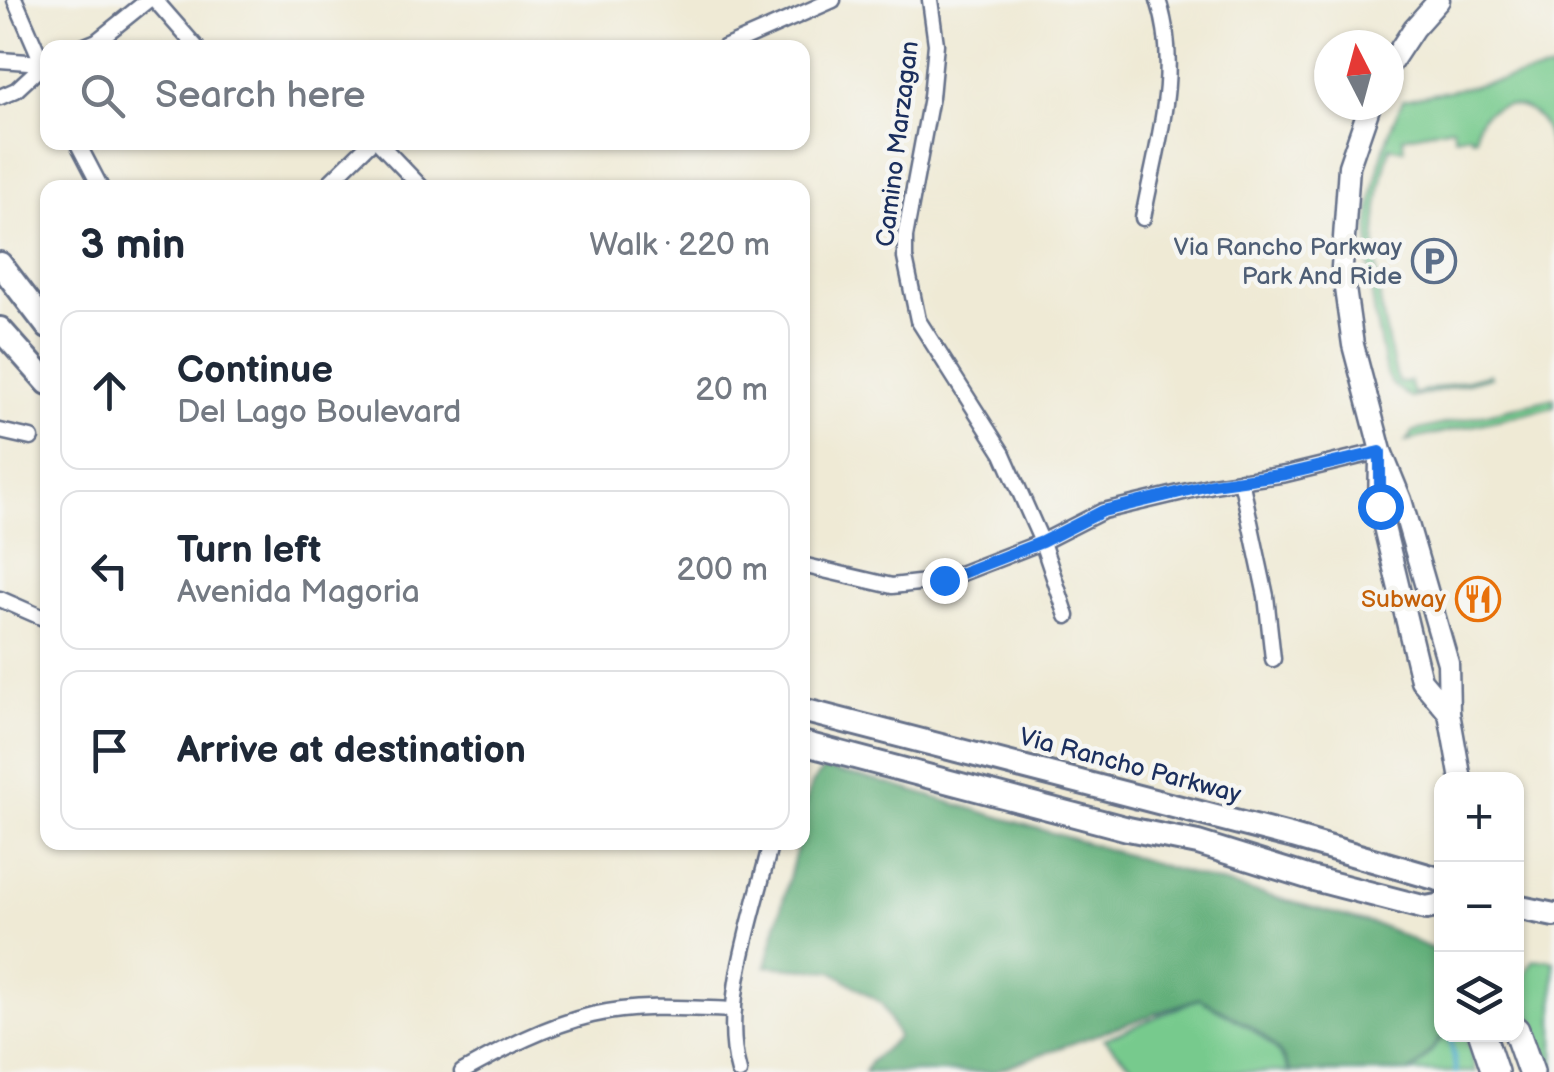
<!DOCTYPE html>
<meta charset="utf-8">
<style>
body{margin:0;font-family:"Balsamiq Sans",sans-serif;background:#f6f6f7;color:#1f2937}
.controls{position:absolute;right:30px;bottom:30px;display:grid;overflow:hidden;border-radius:20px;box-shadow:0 2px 8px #0004}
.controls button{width:90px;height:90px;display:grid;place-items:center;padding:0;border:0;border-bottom:2px solid #e0e1e3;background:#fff;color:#1f2937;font:50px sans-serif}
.compass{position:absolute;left:1314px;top:30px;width:90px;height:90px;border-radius:50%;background:#fff;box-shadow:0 2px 8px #0004;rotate:354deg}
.stop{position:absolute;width:30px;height:30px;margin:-22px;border:8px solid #1a73e8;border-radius:50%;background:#fff}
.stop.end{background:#1a73e8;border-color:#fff;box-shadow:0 2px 10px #0008}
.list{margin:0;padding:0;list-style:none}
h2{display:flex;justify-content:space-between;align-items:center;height:130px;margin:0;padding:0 40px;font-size:42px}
h2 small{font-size:32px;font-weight:400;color:#747a83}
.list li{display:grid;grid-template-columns:65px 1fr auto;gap:30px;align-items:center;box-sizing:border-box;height:160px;margin:0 20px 20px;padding:0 20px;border:2px solid #e0e1e3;border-radius:20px}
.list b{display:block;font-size:38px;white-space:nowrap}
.list p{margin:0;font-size:32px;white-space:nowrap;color:#747a83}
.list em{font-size:32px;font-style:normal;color:#747a83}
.icon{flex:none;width:55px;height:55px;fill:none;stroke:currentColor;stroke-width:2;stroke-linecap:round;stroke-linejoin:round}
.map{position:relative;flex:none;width:1554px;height:1072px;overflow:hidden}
.search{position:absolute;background:#fff;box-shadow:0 2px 8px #0004;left:40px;top:40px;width:770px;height:110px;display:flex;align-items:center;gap:25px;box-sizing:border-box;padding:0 35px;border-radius:20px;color:#747a83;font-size:38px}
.panel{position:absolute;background:#fff;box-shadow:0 2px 8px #0004;left:40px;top:180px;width:770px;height:670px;border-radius:20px}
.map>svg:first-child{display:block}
.green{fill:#77ca8d;stroke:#497c76;stroke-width:2.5}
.forest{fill:#61ae78;stroke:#3e6e6b;stroke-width:2.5}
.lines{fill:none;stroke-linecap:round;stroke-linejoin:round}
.stream{stroke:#4aa8c9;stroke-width:5}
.minor-casing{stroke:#657088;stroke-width:19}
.secondary-casing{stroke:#657088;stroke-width:25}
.primary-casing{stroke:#657088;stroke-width:28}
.motorway-casing{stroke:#657088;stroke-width:30}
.minor{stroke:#fff;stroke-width:14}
.secondary{stroke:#fff;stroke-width:20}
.primary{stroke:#fff;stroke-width:22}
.motorway{stroke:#fff;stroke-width:25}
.route{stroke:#1a73e8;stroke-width:12}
.labels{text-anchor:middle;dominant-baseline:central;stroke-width:9;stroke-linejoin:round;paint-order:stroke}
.street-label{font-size:25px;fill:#1b2f5e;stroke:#f6f6f2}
.service-label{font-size:25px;fill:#4e5e75;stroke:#f6f6f2;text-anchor:end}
.food-label{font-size:25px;fill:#c56008;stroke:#f6f6f2;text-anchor:end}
</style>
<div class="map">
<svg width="1554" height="1072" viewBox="0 0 1554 1072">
<rect width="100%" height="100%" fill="#f6f6f2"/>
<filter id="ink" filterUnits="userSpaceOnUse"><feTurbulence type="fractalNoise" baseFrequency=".01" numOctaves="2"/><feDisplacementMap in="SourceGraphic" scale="20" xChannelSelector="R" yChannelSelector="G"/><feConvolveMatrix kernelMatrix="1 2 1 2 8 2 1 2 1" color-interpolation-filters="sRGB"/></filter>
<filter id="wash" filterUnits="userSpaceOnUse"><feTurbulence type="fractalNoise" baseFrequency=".0048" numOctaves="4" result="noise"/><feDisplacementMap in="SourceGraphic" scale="40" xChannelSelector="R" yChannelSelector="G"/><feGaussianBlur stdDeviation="2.25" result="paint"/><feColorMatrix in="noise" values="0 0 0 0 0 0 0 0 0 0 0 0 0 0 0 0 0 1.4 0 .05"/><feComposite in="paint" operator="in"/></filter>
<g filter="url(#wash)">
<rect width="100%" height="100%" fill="#efead5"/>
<!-- green -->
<g class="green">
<path d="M1552,70L1554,167C1550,150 1549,128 1535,115C1514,96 1474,107 1476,137L1472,138L1470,134L1455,137L1452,127L1403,137L1404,150L1390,147C1365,237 1376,295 1398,383L1410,381L1414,394L1490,374L1491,377L1411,398C1407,394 1398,390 1393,385C1384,377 1383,354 1380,341C1361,257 1365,179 1403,100Z"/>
<polygon points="1554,398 1554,407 1406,441 1414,431"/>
<path d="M1547,959L1554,961V1072C1541,1055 1525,1004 1525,981C1524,973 1529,967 1534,960Z"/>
<path d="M1199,999C1231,1018 1276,1036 1289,1072H1139L1104,1039Z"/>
<polygon points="1445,1035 1466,1035 1476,1072 1411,1072 1419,1066"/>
</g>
<!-- forest -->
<path class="forest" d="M824,769L879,781L1210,880L1384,927L1441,953L1443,1035L1418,1066L1408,1072H1290C1277,1035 1232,1016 1199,998L992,1072H865L871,1061L898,1037L882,1004L832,971L766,966L798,843L802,842C802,814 803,789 824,769Z"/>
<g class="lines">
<!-- stream -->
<g class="stream">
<polyline points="1438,966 1442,987"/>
<polyline points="1450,1034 1456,1072"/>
</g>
</g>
</g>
<g filter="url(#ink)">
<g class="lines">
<defs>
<g id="minor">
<polyline points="15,0 48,76"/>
<polyline points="155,0 197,48"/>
<polyline points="930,0 936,44 931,97 905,237 905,258 918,320 1003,454 1042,542 1067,616"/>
<polyline points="80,48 97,41 148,0"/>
<polyline points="724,48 833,0"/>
<polyline points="0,60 42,63"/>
<polyline points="0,97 16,90 47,61"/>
<polyline points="77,142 101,188"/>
<polyline points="378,142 422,188"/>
<polyline points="324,188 371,142"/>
<path d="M1143,218C1156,147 1182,71 1158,0"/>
<polyline points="0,431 31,438"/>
<polyline points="1241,480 1266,596 1273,659"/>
<polyline points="802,565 892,586 944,580 1042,542 1103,511 1213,485 1286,474 1381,451"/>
<polyline points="0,599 48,620"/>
<path d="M462,1072C503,1049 546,1026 592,1015C638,1004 687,1008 734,1010"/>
<path d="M739,1072C719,1003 755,911 771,842"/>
</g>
<g id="secondary">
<polyline points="1389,66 1414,28 1439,0"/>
<polyline points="1370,105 1349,166 1342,267 1353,345 1381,451 1401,500 1448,663 1449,713 1461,780"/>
<polyline points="1380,460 1379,506 1421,680 1449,713"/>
</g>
<g id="primary">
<polyline points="0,264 48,327"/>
<polyline points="0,329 48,383"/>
<polyline points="802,710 1293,837 1442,880"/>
<polyline points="802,743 1128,829 1198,843 1314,879 1426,908 1442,905"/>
<polyline points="1516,907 1554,915"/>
</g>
<g id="motorway">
<polyline points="1516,1030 1531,1072"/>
<polyline points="1482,1034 1495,1072"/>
</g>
</defs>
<!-- minor casing -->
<use href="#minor" class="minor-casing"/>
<!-- secondary casing -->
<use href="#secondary" class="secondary-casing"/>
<!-- primary casing -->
<use href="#primary" class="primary-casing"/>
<!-- motorway casing -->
<use href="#motorway" class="motorway-casing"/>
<!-- minor -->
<use href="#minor" class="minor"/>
<!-- secondary -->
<use href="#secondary" class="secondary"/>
<!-- primary -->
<use href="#primary" class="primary"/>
<!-- motorway -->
<use href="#motorway" class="motorway"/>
</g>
</g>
<g class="lines" filter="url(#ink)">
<!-- route -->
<polyline class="route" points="944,580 1042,542 1103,511 1213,484 1286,474 1380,452 1380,506"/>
</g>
<!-- icons -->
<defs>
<symbol id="parking-ring" viewBox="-11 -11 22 22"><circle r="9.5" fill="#f6f6f2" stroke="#5c6f8a" stroke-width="1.5"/><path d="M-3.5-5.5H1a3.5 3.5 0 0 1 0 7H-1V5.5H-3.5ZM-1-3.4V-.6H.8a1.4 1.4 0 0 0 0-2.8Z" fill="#5c6f8a"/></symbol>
<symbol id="restaurant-ring" viewBox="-11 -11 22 22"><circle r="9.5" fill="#f6f6f2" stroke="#e8710a" stroke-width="1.5"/><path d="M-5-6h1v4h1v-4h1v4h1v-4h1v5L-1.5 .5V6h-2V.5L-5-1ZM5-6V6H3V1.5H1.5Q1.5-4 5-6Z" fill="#e8710a"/></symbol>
</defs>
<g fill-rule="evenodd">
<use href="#parking-ring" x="1409" y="236" width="50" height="50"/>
<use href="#restaurant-ring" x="1453" y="574" width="50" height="50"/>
</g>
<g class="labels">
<!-- street labels -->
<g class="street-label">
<text transform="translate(898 144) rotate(-83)">Camino Marzagan</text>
<text transform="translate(1130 766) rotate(15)">Via Rancho Parkway</text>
</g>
<!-- service labels -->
<g class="service-label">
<text x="1402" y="247">Via Rancho Parkway<tspan x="1402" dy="29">Park And Ride</tspan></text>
</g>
<!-- food labels -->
<g class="food-label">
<text x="1446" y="599">Subway</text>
</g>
</g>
</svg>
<div class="controls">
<button>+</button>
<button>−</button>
<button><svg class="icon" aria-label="layers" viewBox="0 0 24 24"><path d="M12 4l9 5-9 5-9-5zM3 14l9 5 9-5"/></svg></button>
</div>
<svg class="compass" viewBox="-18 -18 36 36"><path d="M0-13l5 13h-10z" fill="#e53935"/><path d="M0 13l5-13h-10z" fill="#747a83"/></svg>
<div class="stop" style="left:1380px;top:506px"></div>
<div class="stop end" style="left:944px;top:580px"></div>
<div class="search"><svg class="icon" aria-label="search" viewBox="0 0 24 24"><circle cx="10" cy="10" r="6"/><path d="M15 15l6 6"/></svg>Search here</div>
<section class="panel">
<h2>3 min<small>Walk · 220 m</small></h2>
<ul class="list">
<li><svg class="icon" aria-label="ahead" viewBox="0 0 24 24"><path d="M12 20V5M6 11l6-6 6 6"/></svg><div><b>Continue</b><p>Del Lago Boulevard</p></div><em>20 m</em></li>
<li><svg class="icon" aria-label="left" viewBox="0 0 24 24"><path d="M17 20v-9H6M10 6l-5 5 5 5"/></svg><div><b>Turn left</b><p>Avenida Magoria</p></div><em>200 m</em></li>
<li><svg class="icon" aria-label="arrive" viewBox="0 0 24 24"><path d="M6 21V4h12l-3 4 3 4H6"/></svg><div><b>Arrive at destination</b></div></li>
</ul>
</section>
</div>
